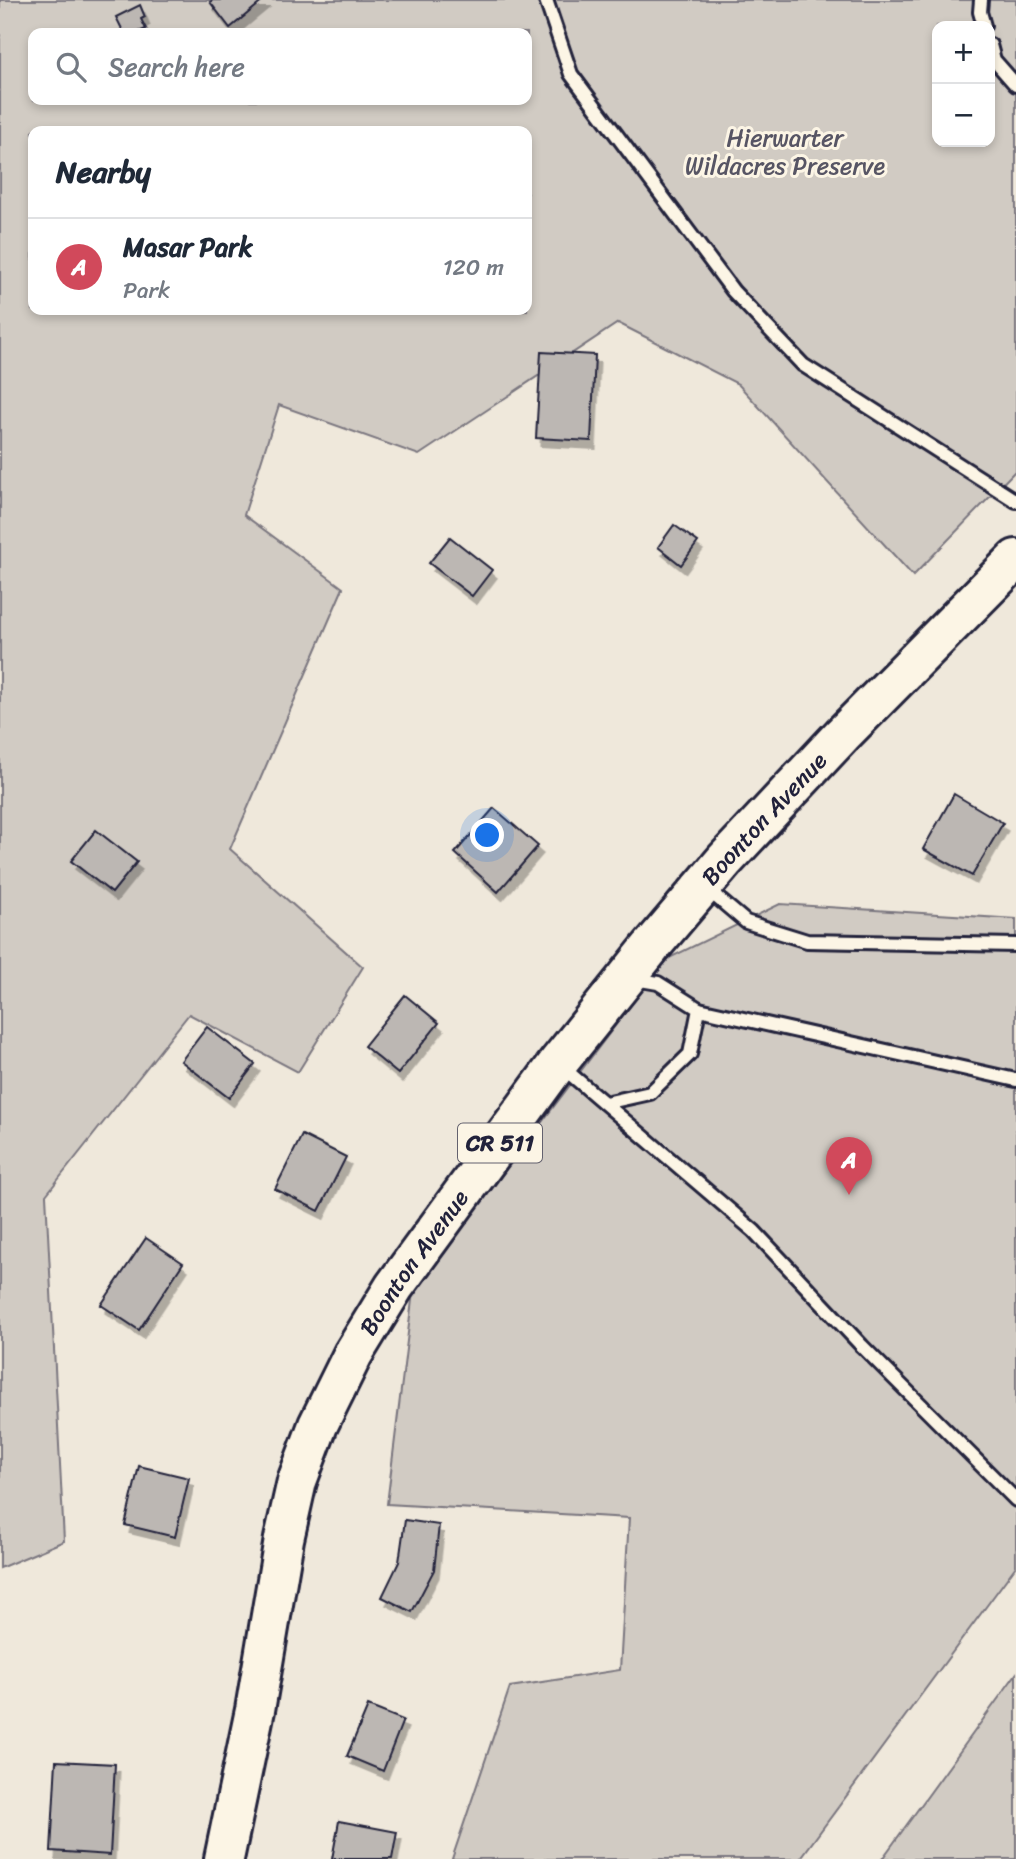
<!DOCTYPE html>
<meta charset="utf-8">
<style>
body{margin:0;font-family:Sriracha,sans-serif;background:#f2f2f3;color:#1f2937}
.controls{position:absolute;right:21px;top:21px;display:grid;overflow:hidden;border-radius:14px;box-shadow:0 4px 10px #0003}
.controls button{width:63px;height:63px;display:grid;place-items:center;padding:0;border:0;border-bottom:2px solid #e0e1e3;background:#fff;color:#1f2937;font:35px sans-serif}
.you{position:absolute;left:488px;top:836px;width:24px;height:24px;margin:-18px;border:5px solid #fff;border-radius:50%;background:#1a73e8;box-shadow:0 0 0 10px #1a73e833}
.badge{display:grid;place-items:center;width:46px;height:46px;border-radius:50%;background:#d1495b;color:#fff;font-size:23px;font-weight:700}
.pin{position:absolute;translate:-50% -58px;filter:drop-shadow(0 2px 4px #0008)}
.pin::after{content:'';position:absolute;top:37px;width:24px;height:21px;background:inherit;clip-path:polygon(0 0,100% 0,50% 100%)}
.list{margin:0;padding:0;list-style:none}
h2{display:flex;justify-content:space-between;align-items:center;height:91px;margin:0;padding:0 28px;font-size:30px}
h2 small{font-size:23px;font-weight:400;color:#747a83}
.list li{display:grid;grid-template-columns:46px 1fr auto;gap:21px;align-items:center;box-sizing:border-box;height:98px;padding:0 28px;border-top:2px solid #e0e1e3}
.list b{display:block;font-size:26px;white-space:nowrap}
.list p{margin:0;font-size:23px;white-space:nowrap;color:#747a83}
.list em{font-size:23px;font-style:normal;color:#747a83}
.icon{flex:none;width:38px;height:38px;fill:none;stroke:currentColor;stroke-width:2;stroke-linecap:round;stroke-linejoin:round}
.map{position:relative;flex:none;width:1016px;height:1859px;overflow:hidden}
.search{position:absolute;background:#fff;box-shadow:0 4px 10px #0003;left:28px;top:28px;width:504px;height:77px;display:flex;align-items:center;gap:18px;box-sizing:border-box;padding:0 24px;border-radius:14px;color:#747a83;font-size:26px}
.panel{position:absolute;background:#fff;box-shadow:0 4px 10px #0003;left:28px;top:126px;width:504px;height:189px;border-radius:14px}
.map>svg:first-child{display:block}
.green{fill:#d1cbc3;stroke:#7a767f;stroke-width:2;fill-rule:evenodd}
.building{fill:#bcb7b3;stroke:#22223b;stroke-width:2;filter:url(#shadow)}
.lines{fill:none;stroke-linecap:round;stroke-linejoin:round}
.service-casing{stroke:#22223b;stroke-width:18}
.primary-casing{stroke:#22223b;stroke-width:44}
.service{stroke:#fcf5e5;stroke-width:12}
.primary{stroke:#fcf5e5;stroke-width:38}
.labels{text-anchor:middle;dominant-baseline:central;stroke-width:6;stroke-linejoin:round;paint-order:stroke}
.shield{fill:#fcf5e5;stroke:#63616e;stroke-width:2}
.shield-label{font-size:23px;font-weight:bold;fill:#22223b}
.park-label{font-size:24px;fill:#575564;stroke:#fcf5e5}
.street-label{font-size:24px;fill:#22223b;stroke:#fcf5e5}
</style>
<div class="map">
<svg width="1016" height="1859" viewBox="0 0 1016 1859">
<defs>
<filter id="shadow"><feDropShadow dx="4.5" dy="8" stdDeviation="0" flood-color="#0004"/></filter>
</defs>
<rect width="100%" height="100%" fill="#efe8db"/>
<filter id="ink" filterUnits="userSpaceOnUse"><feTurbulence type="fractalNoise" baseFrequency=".0143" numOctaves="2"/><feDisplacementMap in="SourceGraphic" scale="14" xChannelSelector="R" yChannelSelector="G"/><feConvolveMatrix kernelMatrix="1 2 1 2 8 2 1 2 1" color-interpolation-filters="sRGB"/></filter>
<g filter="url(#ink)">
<!-- green -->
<g class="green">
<path d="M0,0H1016V470L913,576L738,384L618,323L419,455L279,405L244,515L343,588L230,849L363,967L298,1072L189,1014L46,1195L64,1541L0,1568ZM937,26H990V142H937ZM33,33H527V100H33ZM33,131H527V310H33Z"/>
<polygon points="780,904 1016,919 1016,1566 800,1859 452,1859 510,1687 620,1670 629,1518 387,1504 413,1292 665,960"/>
<polygon points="1016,1674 1016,1859 882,1859"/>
</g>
<!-- building -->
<g class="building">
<polygon points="213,0 264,0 230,28 210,2"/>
<polygon points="140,5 145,17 141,19 146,29 136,33 124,33 116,17"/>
<polygon points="541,352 595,355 591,441 536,438"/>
<polygon points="674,525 698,542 681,565 658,547"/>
<polygon points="450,537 492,570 472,596 429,563"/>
<polygon points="954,794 1003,823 972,876 923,849"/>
<polygon points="494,808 538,846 498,892 455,853"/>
<polygon points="96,830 137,862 112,893 71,861"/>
<polygon points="405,995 439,1023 398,1074 364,1046"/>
<polygon points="207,1027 255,1064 229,1098 181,1061"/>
<polygon points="302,1135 346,1157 319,1211 275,1189"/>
<polygon points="146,1238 183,1263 139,1330 101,1305"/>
<polygon points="139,1466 189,1478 175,1537 125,1525"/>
<polygon points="405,1520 439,1525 434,1570 412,1612 382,1597 399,1562"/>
<polygon points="368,1706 403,1720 383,1771 347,1756"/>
<polygon points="56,1761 115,1764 110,1855 51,1851"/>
<polygon points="339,1821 397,1832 392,1859 332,1859"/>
</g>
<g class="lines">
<defs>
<g id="service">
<polyline points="546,0 571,74 733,291 803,365 1016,501"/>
<polyline points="981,0 980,12 984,26"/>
<polyline points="990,45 994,60 1016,85"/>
<polyline points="707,889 746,922 807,941 1016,945"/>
<polyline points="699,1009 1016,1080"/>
<polyline points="561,1066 754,1231 862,1346 1016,1500"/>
<polyline points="605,1103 650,1093 690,1054 699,1009 658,983 635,979"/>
</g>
<g id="primary">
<path id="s1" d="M224,1859L255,1710L284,1539L297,1481L318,1425L353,1354L394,1287L558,1063L651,947L725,860L842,735L1016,559"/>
</g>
</defs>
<!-- service casing -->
<use href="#service" class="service-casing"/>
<!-- primary casing -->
<use href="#primary" class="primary-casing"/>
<!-- service -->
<use href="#service" class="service"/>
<!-- primary -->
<use href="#primary" class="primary"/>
</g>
</g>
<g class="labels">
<!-- shield labels -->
<rect class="shield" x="458" y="1123.5" width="84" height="39" rx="5"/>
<g class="shield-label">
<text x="500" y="1143">CR 511</text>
</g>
<!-- park labels -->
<g class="park-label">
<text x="785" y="138">Hierwarter<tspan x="785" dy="28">Wildacres Preserve</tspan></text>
</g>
<!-- street labels -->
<g class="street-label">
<text stroke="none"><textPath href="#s1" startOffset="1200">Boonton Avenue</textPath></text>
<text stroke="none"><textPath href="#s1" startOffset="634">Boonton Avenue</textPath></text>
</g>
</g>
</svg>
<div class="controls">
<button>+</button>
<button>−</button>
</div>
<div class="you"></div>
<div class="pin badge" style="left:849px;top:1195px">A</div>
<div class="search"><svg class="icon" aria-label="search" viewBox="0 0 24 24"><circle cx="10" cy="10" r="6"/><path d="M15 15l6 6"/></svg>Search here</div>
<section class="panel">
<h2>Nearby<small></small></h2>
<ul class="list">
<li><span class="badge">A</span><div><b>Masar Park</b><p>Park</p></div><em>120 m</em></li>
</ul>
</section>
</div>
